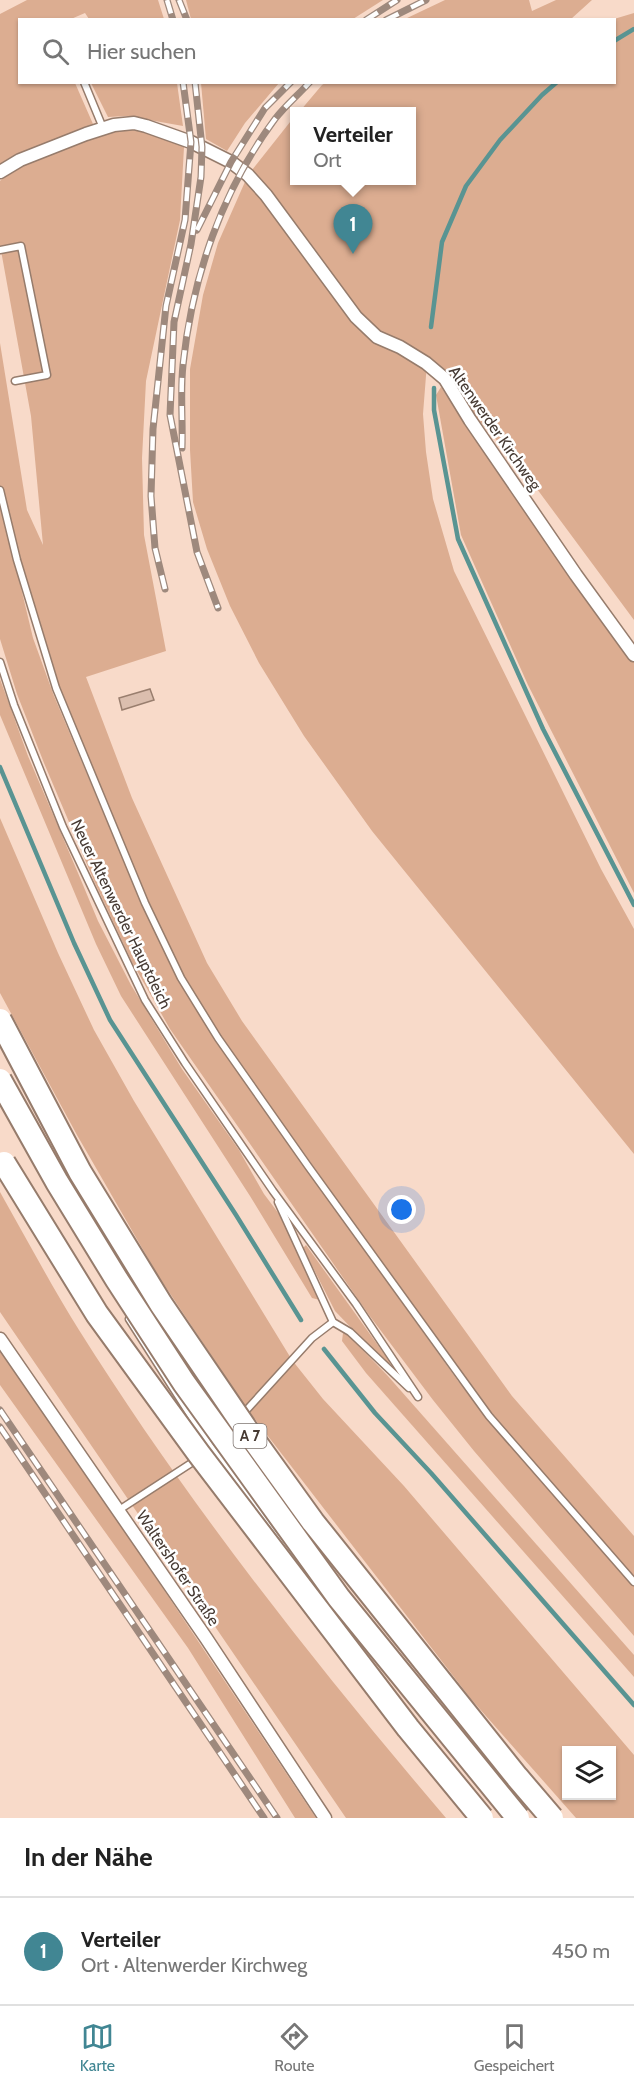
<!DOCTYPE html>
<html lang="de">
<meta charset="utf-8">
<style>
body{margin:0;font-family:Cabin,sans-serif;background:#f6f6f6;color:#222}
.controls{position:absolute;right:18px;bottom:18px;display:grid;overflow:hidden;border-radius:0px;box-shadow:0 2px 4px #0004}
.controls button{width:54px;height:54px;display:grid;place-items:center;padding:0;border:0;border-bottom:2px solid #e0e0e0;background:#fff;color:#222;font:30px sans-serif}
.you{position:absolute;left:402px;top:1210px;width:21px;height:21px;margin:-15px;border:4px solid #fff;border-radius:50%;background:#1a73e8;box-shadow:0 0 0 9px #1a73e833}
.badge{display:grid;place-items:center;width:39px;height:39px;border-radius:50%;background:#418693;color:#fff;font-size:20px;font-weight:700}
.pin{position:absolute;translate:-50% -50px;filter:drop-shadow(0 2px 3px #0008)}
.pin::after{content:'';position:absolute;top:32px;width:21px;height:18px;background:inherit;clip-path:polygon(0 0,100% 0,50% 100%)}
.popup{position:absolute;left:290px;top:107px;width:126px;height:78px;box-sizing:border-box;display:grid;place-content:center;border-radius:0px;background:#fff;filter:drop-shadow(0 2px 4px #0005);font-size:20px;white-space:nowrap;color:#767676}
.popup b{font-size:22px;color:#222}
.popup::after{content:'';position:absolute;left:50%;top:100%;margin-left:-12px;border:12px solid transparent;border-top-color:#fff}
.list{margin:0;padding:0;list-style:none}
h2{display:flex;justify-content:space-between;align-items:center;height:78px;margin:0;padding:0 24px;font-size:26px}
h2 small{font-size:20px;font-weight:400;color:#767676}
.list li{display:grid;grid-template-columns:39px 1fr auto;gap:18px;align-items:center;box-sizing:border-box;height:108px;padding:0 24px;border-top:2px solid #e0e0e0}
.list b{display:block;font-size:22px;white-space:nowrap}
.list p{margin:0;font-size:20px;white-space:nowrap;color:#767676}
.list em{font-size:20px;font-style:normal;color:#767676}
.icon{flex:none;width:33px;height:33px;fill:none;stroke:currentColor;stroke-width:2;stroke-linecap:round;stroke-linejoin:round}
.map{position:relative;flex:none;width:634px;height:1818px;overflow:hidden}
.search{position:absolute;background:#fff;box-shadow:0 2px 4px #0004;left:18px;right:18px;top:18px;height:66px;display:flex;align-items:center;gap:15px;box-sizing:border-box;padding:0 21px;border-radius:0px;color:#767676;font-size:22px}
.sheet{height:186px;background:#fff}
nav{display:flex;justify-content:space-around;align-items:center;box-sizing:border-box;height:84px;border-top:2px solid #e0e0e0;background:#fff;font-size:16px;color:#767676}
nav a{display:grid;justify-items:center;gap:3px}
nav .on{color:#418693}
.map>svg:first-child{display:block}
.green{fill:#dcad91;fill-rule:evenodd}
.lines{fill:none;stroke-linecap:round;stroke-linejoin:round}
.stream{stroke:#599492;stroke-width:4.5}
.building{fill:#dbbeae;stroke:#997e6e;stroke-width:1.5}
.lane-casing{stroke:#967c6c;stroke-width:9}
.street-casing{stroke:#967c6c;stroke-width:15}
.lane{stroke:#fff;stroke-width:6}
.street{stroke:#fff;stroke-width:12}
.rail-casing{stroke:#9e897d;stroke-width:7}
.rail{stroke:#fff;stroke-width:4.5;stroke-dasharray:14;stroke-linecap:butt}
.highway-bridge-casing{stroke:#967c6c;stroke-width:26;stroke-linecap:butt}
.highway-bridge{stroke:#fff;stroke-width:22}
.labels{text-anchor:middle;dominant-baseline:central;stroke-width:5;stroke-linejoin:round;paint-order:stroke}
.shield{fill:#fff;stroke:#7e7570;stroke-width:1.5}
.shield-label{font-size:15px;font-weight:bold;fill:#463a33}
.street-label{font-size:16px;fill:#463a33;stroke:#fff}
</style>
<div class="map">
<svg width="634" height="1818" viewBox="0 0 634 1818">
<rect width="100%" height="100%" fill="#f8dac9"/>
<!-- green -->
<g class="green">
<polygon points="27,0 158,0 164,19 89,19 85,13 71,19 20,20 20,82 75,83 93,124 0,165 0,14"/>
<polygon points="186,0 383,0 353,19 191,19"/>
<polygon points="445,0 529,0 532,11 556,0 592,0 571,19 405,19"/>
<polygon points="634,13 634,620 520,466 427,363 423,414 426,452 433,499 454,571 601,869 634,929 634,1154 372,831 304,736 259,663 230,606 207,549 193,502 190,450 190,369 203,295 218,243 248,175 294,117 294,180 412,180 412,112 300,111 322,85 325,83 614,82 614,19"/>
<polygon points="91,83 177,83 183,126 127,116 108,117"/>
<polygon points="201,83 201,82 279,83 245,123 227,151 206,139"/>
<path d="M133,127L162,136L184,147L180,220L146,381L142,458L144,535L166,651L86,677L132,798L207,963L242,1021L512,1396L634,1536V1582L489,1416L218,1038L181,978L145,903L56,688L0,490V343L27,510L43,545L31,416L0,245V181L8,173C49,155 89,136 133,127Z"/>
<polygon points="441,387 500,475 634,659 634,893 528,685 461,535 436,395"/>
<polygon points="0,500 33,638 54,696 141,902 175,971 210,1032 250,1090 458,1381 532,1470 634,1586 634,1636 474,1451 433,1400 369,1315 170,1029 132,962 94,881 44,763 17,694 0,639"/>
<polygon points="0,679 28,756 78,873 98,921 131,985 182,1069 239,1150 264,1194 279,1214 320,1300 312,1298 250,1196 121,996 96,944 0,715"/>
<path d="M0,818L58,953L94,1030L134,1101L292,1360L323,1399L404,1486L634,1755V1818H576L471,1699L247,1409L157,1274L77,1135L0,993ZM566,1750H612V1796H566Z"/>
<path d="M0,1192C26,1238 51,1285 79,1330C187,1502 314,1663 446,1818H346L0,1312Z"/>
<polygon points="306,1245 390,1362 389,1365 387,1365 335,1311 303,1248"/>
<polygon points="343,1333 349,1336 387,1375 634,1655 634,1677 366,1373 342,1341"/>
<polygon points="0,1350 132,1542 316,1818 295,1818 188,1648 0,1385"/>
</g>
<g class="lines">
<!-- stream -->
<g class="stream">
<polyline points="614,41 634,29"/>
<polyline points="431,327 442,242 466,186 500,140 542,95 557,82"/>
<polyline points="434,388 434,410 458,539 543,729 634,905"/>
<polyline points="0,767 74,943 110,1020 236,1215 301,1320"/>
<polyline points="324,1349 375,1413 431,1473 634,1705"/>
</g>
</g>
<!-- building -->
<polygon class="building" points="150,689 154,700 122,710 119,698"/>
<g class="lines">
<defs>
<g id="lane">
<polyline points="84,82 103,128"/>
<polyline points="0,250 21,246 47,375 15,381"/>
<polyline points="0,490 17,560 56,688 145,903 181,978 218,1038 308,1166 489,1416 634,1582"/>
<polyline points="0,662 14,705 63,827 145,1000 185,1063 273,1191 356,1304 418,1397"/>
<polyline points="278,1202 333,1322 350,1332 409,1388"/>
<polyline points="129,1319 210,1446 295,1556"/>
<polyline points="242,1415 312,1338 333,1322"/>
<polyline points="119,1510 196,1460"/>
</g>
<g id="street">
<polyline points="0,172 20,160 86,134 114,125 134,123 146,126 191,142 231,162 248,175 266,195 356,317 377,337 400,347 426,363 445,379 470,420 576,575 634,655"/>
<polyline points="0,1339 206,1638 325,1818"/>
</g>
</defs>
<!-- lane casing -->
<use href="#lane" class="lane-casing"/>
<!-- street casing -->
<use href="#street" class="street-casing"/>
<!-- lane -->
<use href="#lane" class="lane"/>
<!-- street -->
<use href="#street" class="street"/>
<defs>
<g id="rail">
<polyline points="167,0 173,20"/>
<polyline points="179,0 187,20"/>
<polyline points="366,20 397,0"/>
<polyline points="386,20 426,0"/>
<polyline points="195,82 202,147 201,177 191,244 174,322 170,415 197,552 218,608"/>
<polyline points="197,230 231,162 265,108 291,82"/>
<path d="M182,448C183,421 180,392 183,365C192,278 222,190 275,119C285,106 298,95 310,82"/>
<polyline points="165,589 155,548 151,496 153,429 166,306 185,220 191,142 183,82"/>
<polyline points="0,1410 277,1818"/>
<polyline points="0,1427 264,1818"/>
</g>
</defs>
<!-- rail casing -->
<use href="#rail" class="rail-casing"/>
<!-- rail -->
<use href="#rail" class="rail"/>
<defs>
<g id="highway-bridge">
<polyline points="0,1020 80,1172 161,1304 246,1429 313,1522 517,1777 552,1818"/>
<polyline points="0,1080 57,1182 117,1280 184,1383 339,1598 518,1818"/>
<polyline points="4,1163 97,1314 199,1454 408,1728 482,1818"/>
</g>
</defs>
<!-- highway-bridge casing -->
<use href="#highway-bridge" class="highway-bridge-casing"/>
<!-- highway-bridge -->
<use href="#highway-bridge" class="highway-bridge"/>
</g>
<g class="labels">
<!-- shield labels -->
<rect class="shield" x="233.5" y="1424" width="33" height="24" rx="4.5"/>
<g class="shield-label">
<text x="250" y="1436">A 7</text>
</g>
<!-- street labels -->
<g class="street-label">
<text transform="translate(495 428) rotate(55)">Altenwerder Kirchweg</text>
<text transform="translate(121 914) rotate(64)">Neuer Altenwerder Hauptdeich</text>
<text transform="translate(178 1568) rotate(56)">Waltershofer Straße</text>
</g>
</g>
</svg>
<div class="controls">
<button><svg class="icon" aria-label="layers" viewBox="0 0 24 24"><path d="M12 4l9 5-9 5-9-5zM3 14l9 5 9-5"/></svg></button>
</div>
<div class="you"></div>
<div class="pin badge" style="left:353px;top:254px">1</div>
<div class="popup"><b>Verteiler</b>Ort</div>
<div class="search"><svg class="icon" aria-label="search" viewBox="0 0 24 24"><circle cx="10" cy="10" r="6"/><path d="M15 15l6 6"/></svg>Hier suchen</div>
</div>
<section class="sheet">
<h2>In der Nähe<small></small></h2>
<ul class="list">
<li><span class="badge">1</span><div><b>Verteiler</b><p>Ort · Altenwerder Kirchweg</p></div><em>450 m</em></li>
</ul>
</section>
<nav>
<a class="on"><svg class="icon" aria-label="map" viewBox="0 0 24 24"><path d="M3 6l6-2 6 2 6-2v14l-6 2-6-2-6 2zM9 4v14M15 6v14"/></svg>Karte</a>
<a><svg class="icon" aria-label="directions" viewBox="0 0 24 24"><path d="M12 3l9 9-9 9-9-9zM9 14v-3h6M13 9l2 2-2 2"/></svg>Route</a>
<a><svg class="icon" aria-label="saved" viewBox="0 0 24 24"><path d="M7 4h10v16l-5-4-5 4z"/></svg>Gespeichert</a>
</nav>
